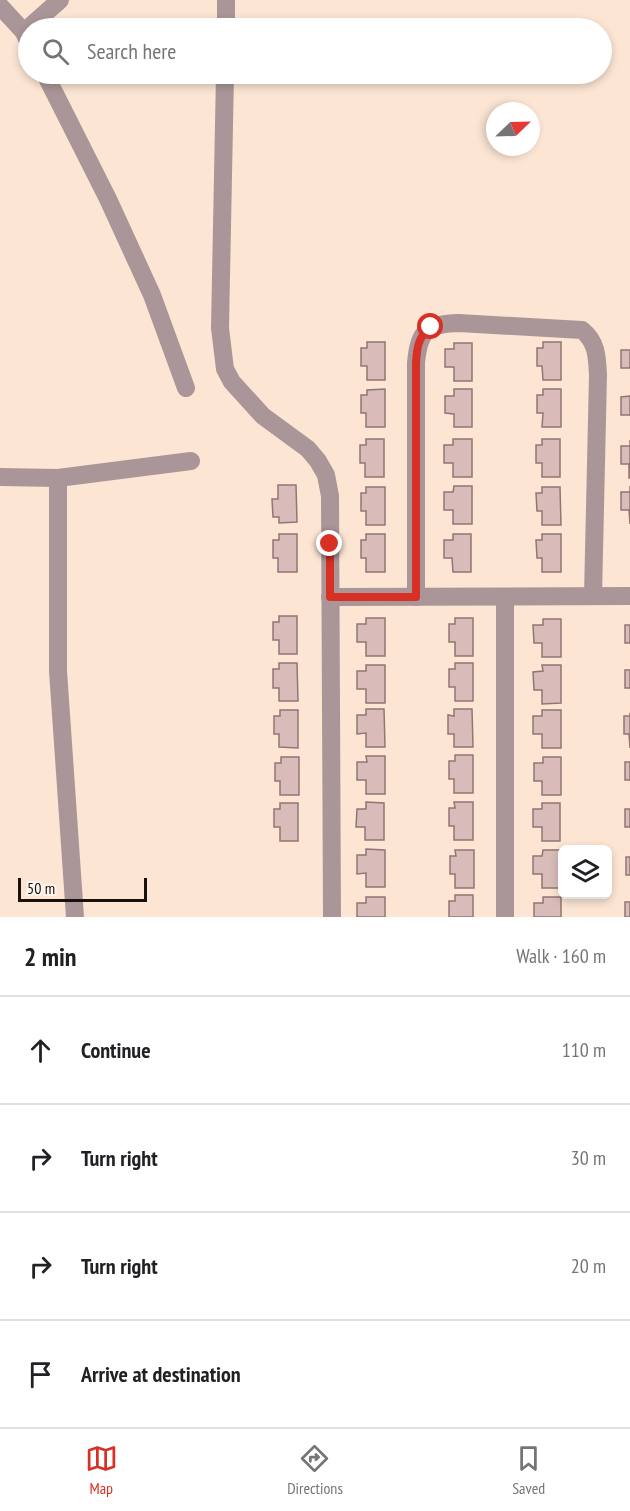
<!DOCTYPE html>
<meta charset="utf-8">
<style>
body{margin:0;font-family:"PT Sans Narrow",sans-serif;background:#f6f6f6;color:#202124}
.controls{position:absolute;right:18px;bottom:18px;display:grid;overflow:hidden;border-radius:9px;box-shadow:0 3px 9px #0003}
.controls button{width:54px;height:54px;display:grid;place-items:center;padding:0;border:0;border-bottom:2px solid #e0e0e0;background:#fff;color:#202124;font:30px sans-serif}
.compass{position:absolute;left:486px;top:102px;width:54px;height:54px;border-radius:50%;background:#fff;box-shadow:0 3px 9px #0003;rotate:67deg}
.scale{position:absolute;left:18px;bottom:15px;width:129px;box-sizing:border-box;padding-left:6px;border:3px solid #19120c;border-top:0;font-size:16px;line-height:21px;white-space:nowrap;color:#19120c;-webkit-text-stroke:4px #fef5ee;paint-order:stroke}
.stop{position:absolute;width:18px;height:18px;margin:-14px;border:4px solid #d93025;border-radius:50%;background:#fff}
.stop.end{background:#d93025;border-color:#fff;box-shadow:0 2px 6px #0008}
.list{margin:0;padding:0;list-style:none}
h2{display:flex;justify-content:space-between;align-items:center;height:78px;margin:0;padding:0 24px;font-size:26px}
h2 small{font-size:20px;font-weight:400;color:#757577}
.list li{display:grid;grid-template-columns:39px 1fr auto;gap:18px;align-items:center;box-sizing:border-box;height:108px;padding:0 24px;border-top:2px solid #e0e0e0}
.list b{display:block;font-size:22px;white-space:nowrap}
.list em{font-size:20px;font-style:normal;color:#757577}
.icon{flex:none;width:33px;height:33px;fill:none;stroke:currentColor;stroke-width:2;stroke-linecap:round;stroke-linejoin:round}
.map{position:relative;flex:none;width:630px;height:917px;overflow:hidden}
.search{position:absolute;background:#fff;box-shadow:0 3px 9px #0003;left:18px;right:18px;top:18px;height:66px;display:flex;align-items:center;gap:15px;box-sizing:border-box;padding:0 21px;border-radius:33px;color:#757577;font-size:22px}
.sheet{height:510px;background:#fff}
nav{display:flex;justify-content:space-around;align-items:center;box-sizing:border-box;height:84px;border-top:2px solid #e0e0e0;background:#fff;font-size:16px;color:#757577}
nav a{display:grid;justify-items:center;gap:3px}
nav .on{color:#d93025}
.map>svg:first-child{display:block}
.building{fill:#d9bcb9;stroke:#917674;stroke-width:1.5}
.lines{fill:none;stroke-linecap:round;stroke-linejoin:round}
.minor{stroke:#aa9699;stroke-width:18}
.route{stroke:#d93025;stroke-width:8}
</style>
<div class="map">
<svg width="630" height="917" viewBox="0 0 630 917">
<rect width="100%" height="100%" fill="#fce5d3"/>
<!-- building -->
<g class="building">
<polygon points="367,342 385,342 385,380 367,380 367,366 361,366 361,348 367,348"/>
<polygon points="543,342 561,342 561,380 543,380 542,366 537,366 537,348 543,348"/>
<polygon points="454,343 472,343 472,381 454,381 454,367 445,367 445,349 454,349"/>
<rect x="621" y="350" width="9" height="18"/>
<polygon points="385,389 385,427 366,427 366,413 361,413 361,395 367,395 367,390"/>
<polygon points="454,389 472,389 472,427 454,427 454,414 445,413 445,396 454,396"/>
<polygon points="543,389 561,389 561,427 542,427 543,413 537,413 537,395 543,395"/>
<polygon points="630,396 630,415 621,415 621,397"/>
<polygon points="366,439 384,439 384,477 365,477 365,463 360,463 360,445 366,445"/>
<polygon points="453,439 472,439 472,477 453,477 453,463 444,463 444,445 453,445"/>
<polygon points="542,439 560,439 560,477 542,477 542,463 536,463 536,445 542,445"/>
<polygon points="630,440 630,478 629,478 629,464 621,464 621,446 630,446"/>
<polygon points="278,485 296,485 297,522 279,523 279,517 273,517 272,499 278,499"/>
<polygon points="454,486 472,486 472,524 453,524 453,510 444,510 444,492 453,492"/>
<polygon points="630,486 630,524 629,510 621,510 621,492 630,492"/>
<polygon points="366,487 385,487 385,525 366,525 366,511 361,511 361,493 366,493"/>
<polygon points="542,487 560,487 561,525 542,525 542,511 537,511 536,493 542,493"/>
<polygon points="279,534 297,534 297,572 278,572 278,558 273,558 273,540 279,540"/>
<polygon points="366,534 385,534 385,572 366,572 366,558 361,558 361,540 366,540"/>
<polygon points="453,534 471,534 471,572 453,572 452,558 444,558 444,540 453,540"/>
<polygon points="542,534 561,534 561,572 542,572 542,558 537,558 536,540 542,540"/>
<polygon points="279,616 297,616 297,654 279,654 279,640 273,640 273,622 279,622"/>
<polygon points="366,618 385,618 385,656 366,656 366,642 357,642 357,624 366,624"/>
<polygon points="455,618 473,618 473,656 455,656 455,642 449,642 449,624 455,624"/>
<polygon points="543,619 561,619 561,657 542,657 542,643 534,643 533,625 543,625"/>
<rect x="625" y="625" width="5" height="18"/>
<polygon points="279,663 297,663 298,701 279,701 279,688 273,688 273,669 279,669"/>
<polygon points="455,663 473,663 473,701 455,701 455,687 449,687 449,669 455,669"/>
<polygon points="366,665 385,665 385,703 366,703 366,689 357,689 357,671 366,671"/>
<polygon points="542,665 561,665 561,703 542,704 542,690 534,690 533,672 543,671"/>
<rect x="625" y="670" width="5" height="18"/>
<polygon points="366,709 384,709 385,747 366,747 366,733 357,734 357,715 366,715"/>
<polygon points="454,709 472,709 473,747 454,747 454,734 448,734 448,715 454,716"/>
<polygon points="280,710 298,710 298,748 279,747 279,734 274,734 274,716 280,716"/>
<polygon points="542,710 561,710 561,748 542,748 542,734 533,734 533,716 542,716"/>
<polygon points="630,713 630,748 629,734 624,734 624,716 630,716"/>
<polygon points="455,755 473,755 473,793 454,793 454,779 449,779 449,761 455,761"/>
<polygon points="366,756 385,756 385,794 366,794 366,780 357,780 357,762 367,762"/>
<polygon points="281,757 299,757 299,795 280,795 280,781 275,781 275,763 281,763"/>
<polygon points="543,757 561,757 561,795 542,795 542,781 534,781 534,763 543,763"/>
<rect x="625" y="762" width="5" height="18"/>
<polygon points="366,802 384,803 384,840 365,840 365,827 356,827 357,809 366,809"/>
<polygon points="454,802 473,802 473,840 454,840 454,826 449,826 449,808 455,808"/>
<polygon points="280,803 298,803 298,841 280,841 280,827 274,827 274,809 280,809"/>
<polygon points="542,803 560,803 560,841 542,841 542,827 533,827 533,809 542,809"/>
<rect x="625" y="809" width="5" height="18"/>
<polygon points="366,849 385,850 385,887 366,887 366,873 357,874 357,855 366,855"/>
<polygon points="455,850 474,850 474,888 455,888 455,874 450,874 450,856 456,856"/>
<polygon points="543,850 561,850 561,888 542,888 542,874 533,874 533,856 542,856"/>
<rect x="626" y="857" width="4" height="18"/>
<polygon points="455,895 473,895 473,917 449,917 449,901 455,901"/>
<polygon points="366,897 385,897 385,917 357,917 357,903 366,903"/>
<polygon points="543,897 561,897 561,917 534,917 534,903 543,903"/>
<rect x="625" y="902" width="5" height="15"/>
</g>
<g class="lines">
<!-- minor -->
<g class="minor">
<polyline points="0,6 24,32 28,41"/>
<polyline points="226,28 226,0"/>
<polyline points="24,32 60,0"/>
<polyline points="45,74 108,199 152,295 186,388"/>
<polyline points="225,74 220,328 225,369 232,382 263,416 308,449 318,461 326,475 330,496 332,917"/>
<polyline points="0,477 58,478 191,461"/>
<polyline points="58,478 58,671 75,917"/>
<polyline points="330,597 630,596"/>
<path d="M416,597V363C419,330 427,324 459,323L582,330C597,342 597,357 598,375L593,596"/>
<polyline points="505,598 505,917"/>
</g>
</g>
<g class="lines">
<!-- route -->
<path class="route" d="M330,544V597H416V363C417,347 418,337 431,327"/>
</g>
</svg>
<div class="controls">
<button><svg class="icon" aria-label="layers" viewBox="0 0 24 24"><path d="M12 4l9 5-9 5-9-5zM3 14l9 5 9-5"/></svg></button>
</div>
<svg class="compass" viewBox="-18 -18 36 36"><path d="M0-13l5 13h-10z" fill="#e53935"/><path d="M0 13l5-13h-10z" fill="#757577"/></svg>
<div class="scale">50 m</div>
<div class="stop" style="left:431px;top:327px"></div>
<div class="stop end" style="left:330px;top:544px"></div>
<div class="search"><svg class="icon" aria-label="search" viewBox="0 0 24 24"><circle cx="10" cy="10" r="6"/><path d="M15 15l6 6"/></svg>Search here</div>
</div>
<section class="sheet">
<h2>2 min<small>Walk · 160 m</small></h2>
<ul class="list">
<li><svg class="icon" aria-label="ahead" viewBox="0 0 24 24"><path d="M12 20V5M6 11l6-6 6 6"/></svg><div><b>Continue</b></div><em>110 m</em></li>
<li><svg class="icon" aria-label="right" viewBox="0 0 24 24"><path d="M7 20v-9h11M14 6l5 5-5 5"/></svg><div><b>Turn right</b></div><em>30 m</em></li>
<li><svg class="icon" aria-label="right" viewBox="0 0 24 24"><path d="M7 20v-9h11M14 6l5 5-5 5"/></svg><div><b>Turn right</b></div><em>20 m</em></li>
<li><svg class="icon" aria-label="arrive" viewBox="0 0 24 24"><path d="M6 21V4h12l-3 4 3 4H6"/></svg><div><b>Arrive at destination</b></div></li>
</ul>
</section>
<nav>
<a class="on"><svg class="icon" aria-label="map" viewBox="0 0 24 24"><path d="M3 6l6-2 6 2 6-2v14l-6 2-6-2-6 2zM9 4v14M15 6v14"/></svg>Map</a>
<a><svg class="icon" aria-label="directions" viewBox="0 0 24 24"><path d="M12 3l9 9-9 9-9-9zM9 14v-3h6M13 9l2 2-2 2"/></svg>Directions</a>
<a><svg class="icon" aria-label="saved" viewBox="0 0 24 24"><path d="M7 4h10v16l-5-4-5 4z"/></svg>Saved</a>
</nav>
